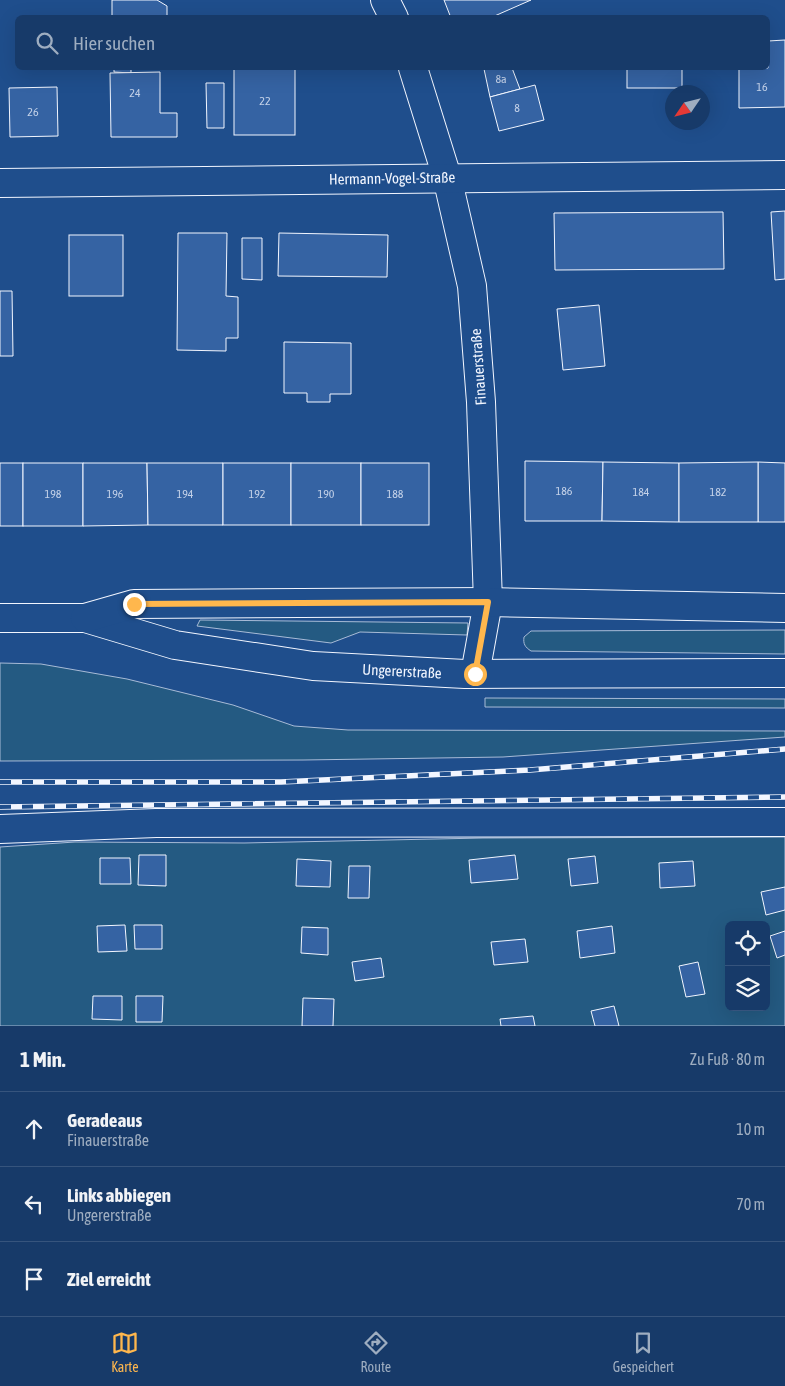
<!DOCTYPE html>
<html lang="de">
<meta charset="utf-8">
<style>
body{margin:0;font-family:"Asap Condensed",sans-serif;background:#244571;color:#f1f3f6}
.controls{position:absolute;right:15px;bottom:15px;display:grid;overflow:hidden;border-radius:8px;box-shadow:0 5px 20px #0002}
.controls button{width:45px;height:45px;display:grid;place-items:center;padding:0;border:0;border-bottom:1px solid #36547d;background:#173a69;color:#f1f3f6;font:25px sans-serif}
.compass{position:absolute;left:665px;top:85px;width:45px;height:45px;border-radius:50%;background:#173a69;box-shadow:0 5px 20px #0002;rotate:235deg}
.stop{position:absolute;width:15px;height:15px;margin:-11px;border:4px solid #ffb74d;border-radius:50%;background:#fff}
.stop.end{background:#ffb74d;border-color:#fff;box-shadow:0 1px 5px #0008}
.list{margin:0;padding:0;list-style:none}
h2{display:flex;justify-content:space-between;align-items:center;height:65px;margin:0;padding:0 20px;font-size:21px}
h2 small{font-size:16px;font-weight:400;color:#9eadc0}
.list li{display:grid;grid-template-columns:32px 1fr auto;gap:15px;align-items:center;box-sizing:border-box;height:75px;padding:0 20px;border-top:1px solid #36547d}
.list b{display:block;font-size:19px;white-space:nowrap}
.list p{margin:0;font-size:16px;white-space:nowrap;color:#9eadc0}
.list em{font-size:16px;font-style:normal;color:#9eadc0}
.icon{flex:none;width:28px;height:28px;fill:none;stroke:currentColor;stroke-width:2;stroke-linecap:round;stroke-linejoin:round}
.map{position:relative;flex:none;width:785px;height:1026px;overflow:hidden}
.search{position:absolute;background:#173a69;box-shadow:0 5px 20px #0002;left:15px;right:15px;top:15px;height:55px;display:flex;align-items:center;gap:12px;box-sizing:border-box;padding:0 18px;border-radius:8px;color:#9eadc0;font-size:19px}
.sheet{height:290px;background:#173a69}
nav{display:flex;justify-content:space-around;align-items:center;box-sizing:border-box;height:70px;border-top:1px solid #36547d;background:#173a69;font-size:14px;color:#9eadc0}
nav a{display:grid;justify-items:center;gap:2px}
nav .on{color:#ffb74d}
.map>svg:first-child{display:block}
.green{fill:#245a82;stroke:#a8bbd7;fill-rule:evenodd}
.building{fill:#3563a3;stroke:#f2f6ff}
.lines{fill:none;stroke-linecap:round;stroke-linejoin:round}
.minor-casing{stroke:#f2f6ff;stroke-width:30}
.major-casing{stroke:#f2f6ff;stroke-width:30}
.minor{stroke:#1f4e8c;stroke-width:28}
.major{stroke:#1f4e8c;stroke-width:28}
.rail-casing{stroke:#f2f6ff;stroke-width:5.5}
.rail{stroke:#1f4e8c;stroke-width:4;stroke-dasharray:11;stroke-linecap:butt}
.route{stroke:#ffb74d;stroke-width:6}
.labels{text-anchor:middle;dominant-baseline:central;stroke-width:4;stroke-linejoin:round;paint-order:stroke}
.number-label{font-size:12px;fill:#c3d1e8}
.street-label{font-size:15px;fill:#f2f6ff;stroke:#1f4e8c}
</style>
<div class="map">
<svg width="785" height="1026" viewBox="0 0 785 1026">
<rect width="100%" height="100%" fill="#1f4e8c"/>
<!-- green -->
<g class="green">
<polygon points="200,620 468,623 467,635 360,632 331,643 197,626"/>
<path d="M785,630V654L531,651C525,647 523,644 524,637L531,631Z"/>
<polygon points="0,663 41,664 127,679 233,705 294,726 348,730 785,731 785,737 503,757 303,760 0,761"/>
<polygon points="485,698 785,699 785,708 485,707"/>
<path d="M785,837V1026H0V847L75,842L244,843L483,838ZM729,925H766V1007H729Z"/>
</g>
<!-- building -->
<g class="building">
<polygon points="112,0 157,0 167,6 167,18 112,18"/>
<polygon points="444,0 531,0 490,18 451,18"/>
<polygon points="785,40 785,107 739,108 739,68 768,68 768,41"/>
<polygon points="114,68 131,68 131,73 114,72"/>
<rect x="234" y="68" width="61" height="67"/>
<polygon points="487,68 512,68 520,89 490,97 484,69"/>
<rect x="627" y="68" width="55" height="20"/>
<polygon points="160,72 160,113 177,113 177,137 111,137 110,73"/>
<polygon points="206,83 224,83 224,128 207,128"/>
<polygon points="535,85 544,120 499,131 490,97"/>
<polygon points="57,87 58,136 10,137 9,88"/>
<polygon points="785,211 785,279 775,280 771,212"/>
<polygon points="723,212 724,269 555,270 554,213"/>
<polygon points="178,233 227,233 226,296 238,297 238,338 226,338 226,351 177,350"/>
<polygon points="279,233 388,235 387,277 278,276"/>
<rect x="69" y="235" width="54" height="61"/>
<polygon points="242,238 262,238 262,280 242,279"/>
<polygon points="0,291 12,291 13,356 0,356"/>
<polygon points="599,305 605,366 563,370 557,309"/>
<polygon points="284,342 351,343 351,394 330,394 330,402 307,402 307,393 284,393"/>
<polygon points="525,461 603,462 602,521 525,521"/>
<polygon points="603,462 679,463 679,522 602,521"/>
<polygon points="758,462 785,463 785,522 758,522"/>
<polygon points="758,462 758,522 679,522 679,463"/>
<rect x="0" y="463" width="23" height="63"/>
<rect x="23" y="463" width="60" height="63"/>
<polygon points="83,463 147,463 148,525 83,526"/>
<polygon points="147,463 223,463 223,525 148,525"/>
<rect x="223" y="463" width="68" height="62"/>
<rect x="291" y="463" width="70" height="62"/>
<rect x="361" y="463" width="68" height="62"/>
<polygon points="139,855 166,855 166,886 138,885"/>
<polygon points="515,855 518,879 471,883 469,860"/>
<polygon points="595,856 598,883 571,886 568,859"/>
<polygon points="100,858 130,858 131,884 100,884"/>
<polygon points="297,859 331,861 330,887 296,886"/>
<polygon points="693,861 695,886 660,888 659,863"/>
<polygon points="349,866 370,866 369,898 348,898"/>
<polygon points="785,887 785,910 766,915 761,892"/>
<polygon points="125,925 127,951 98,952 97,926"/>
<polygon points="134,925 162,925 162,949 135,949"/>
<polygon points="612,926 615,953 580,958 577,931"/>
<polygon points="302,927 328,928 328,955 301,953"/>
<polygon points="785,931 785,955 777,958 770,936"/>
<polygon points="525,939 528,962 494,965 491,942"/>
<polygon points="381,958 384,977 355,981 352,962"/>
<polygon points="698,962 705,994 686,997 679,966"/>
<polygon points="93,996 122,996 122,1020 92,1019"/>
<polygon points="136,996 163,996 162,1022 136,1022"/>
<polygon points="303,998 334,999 333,1026 302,1026"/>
<polygon points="614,1006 619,1026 595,1026 591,1011"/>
<polygon points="533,1016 535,1026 501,1026 500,1019"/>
</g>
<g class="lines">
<defs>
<g id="minor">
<polyline points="385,0 394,18"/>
<polyline points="413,68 447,177 472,286 481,402 488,602 475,674"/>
<polyline points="0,183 785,175"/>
<polyline points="0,829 156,823 785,822"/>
</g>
<g id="major">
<polyline points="0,618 85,618 175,645 313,666 465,674 785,673"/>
<polyline points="85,618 134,604 488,602 785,608"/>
</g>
</defs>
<!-- minor casing -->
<use href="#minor" class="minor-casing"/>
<!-- major casing -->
<use href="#major" class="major-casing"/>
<!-- minor -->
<use href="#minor" class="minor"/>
<!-- major -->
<use href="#major" class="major"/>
<defs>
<g id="rail">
<polyline points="0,782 281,782 530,770 785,749"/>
<polyline points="0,807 785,797"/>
</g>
</defs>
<!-- rail casing -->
<use href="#rail" class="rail-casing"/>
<!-- rail -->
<use href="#rail" class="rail"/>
</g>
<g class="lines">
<!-- route -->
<polyline class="route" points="134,604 488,602 475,674"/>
</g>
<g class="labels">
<!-- number labels -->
<g class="number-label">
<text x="501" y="79">8a</text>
<text x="762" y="87">16</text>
<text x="135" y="93">24</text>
<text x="265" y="101">22</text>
<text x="517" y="108">8</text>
<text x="33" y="112">26</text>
<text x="564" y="491">186</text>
<text x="641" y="492">184</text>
<text x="718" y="492">182</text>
<text x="53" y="494">198</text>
<text x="115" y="494">196</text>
<text x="185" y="494">194</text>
<text x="257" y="494">192</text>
<text x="326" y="494">190</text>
<text x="395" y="494">188</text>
</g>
<!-- street labels -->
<g class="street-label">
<text transform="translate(392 178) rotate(-1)">Hermann-Vogel-Straße</text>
<text transform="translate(478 367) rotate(-94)">Finauerstraße</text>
<text transform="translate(402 671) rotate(3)">Ungererstraße</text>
</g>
</g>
</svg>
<div class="controls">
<button><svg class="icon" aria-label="locate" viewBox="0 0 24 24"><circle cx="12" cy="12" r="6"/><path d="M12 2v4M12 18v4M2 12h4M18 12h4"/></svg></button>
<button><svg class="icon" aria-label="layers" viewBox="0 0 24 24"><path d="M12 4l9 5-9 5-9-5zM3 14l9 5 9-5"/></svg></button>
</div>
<svg class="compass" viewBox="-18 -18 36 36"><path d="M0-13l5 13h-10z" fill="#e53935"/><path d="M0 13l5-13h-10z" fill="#9eadc0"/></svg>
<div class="stop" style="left:475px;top:674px"></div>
<div class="stop end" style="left:134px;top:604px"></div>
<div class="search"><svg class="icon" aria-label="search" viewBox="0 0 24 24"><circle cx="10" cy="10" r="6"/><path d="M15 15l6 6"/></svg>Hier suchen</div>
</div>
<section class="sheet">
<h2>1 Min.<small>Zu Fuß · 80 m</small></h2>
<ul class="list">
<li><svg class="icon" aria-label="ahead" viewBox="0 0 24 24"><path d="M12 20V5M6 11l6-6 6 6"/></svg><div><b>Geradeaus</b><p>Finauerstraße</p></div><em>10 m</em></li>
<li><svg class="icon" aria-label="left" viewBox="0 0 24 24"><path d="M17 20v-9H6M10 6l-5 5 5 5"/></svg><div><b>Links abbiegen</b><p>Ungererstraße</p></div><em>70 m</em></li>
<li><svg class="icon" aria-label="arrive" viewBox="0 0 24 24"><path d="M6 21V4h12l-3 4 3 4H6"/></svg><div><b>Ziel erreicht</b></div></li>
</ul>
</section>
<nav>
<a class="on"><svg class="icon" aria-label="map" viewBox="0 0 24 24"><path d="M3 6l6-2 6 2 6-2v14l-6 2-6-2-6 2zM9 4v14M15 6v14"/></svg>Karte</a>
<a><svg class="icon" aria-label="directions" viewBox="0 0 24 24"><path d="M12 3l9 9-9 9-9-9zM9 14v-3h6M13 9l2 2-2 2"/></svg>Route</a>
<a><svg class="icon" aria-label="saved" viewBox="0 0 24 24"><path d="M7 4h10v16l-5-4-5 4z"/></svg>Gespeichert</a>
</nav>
